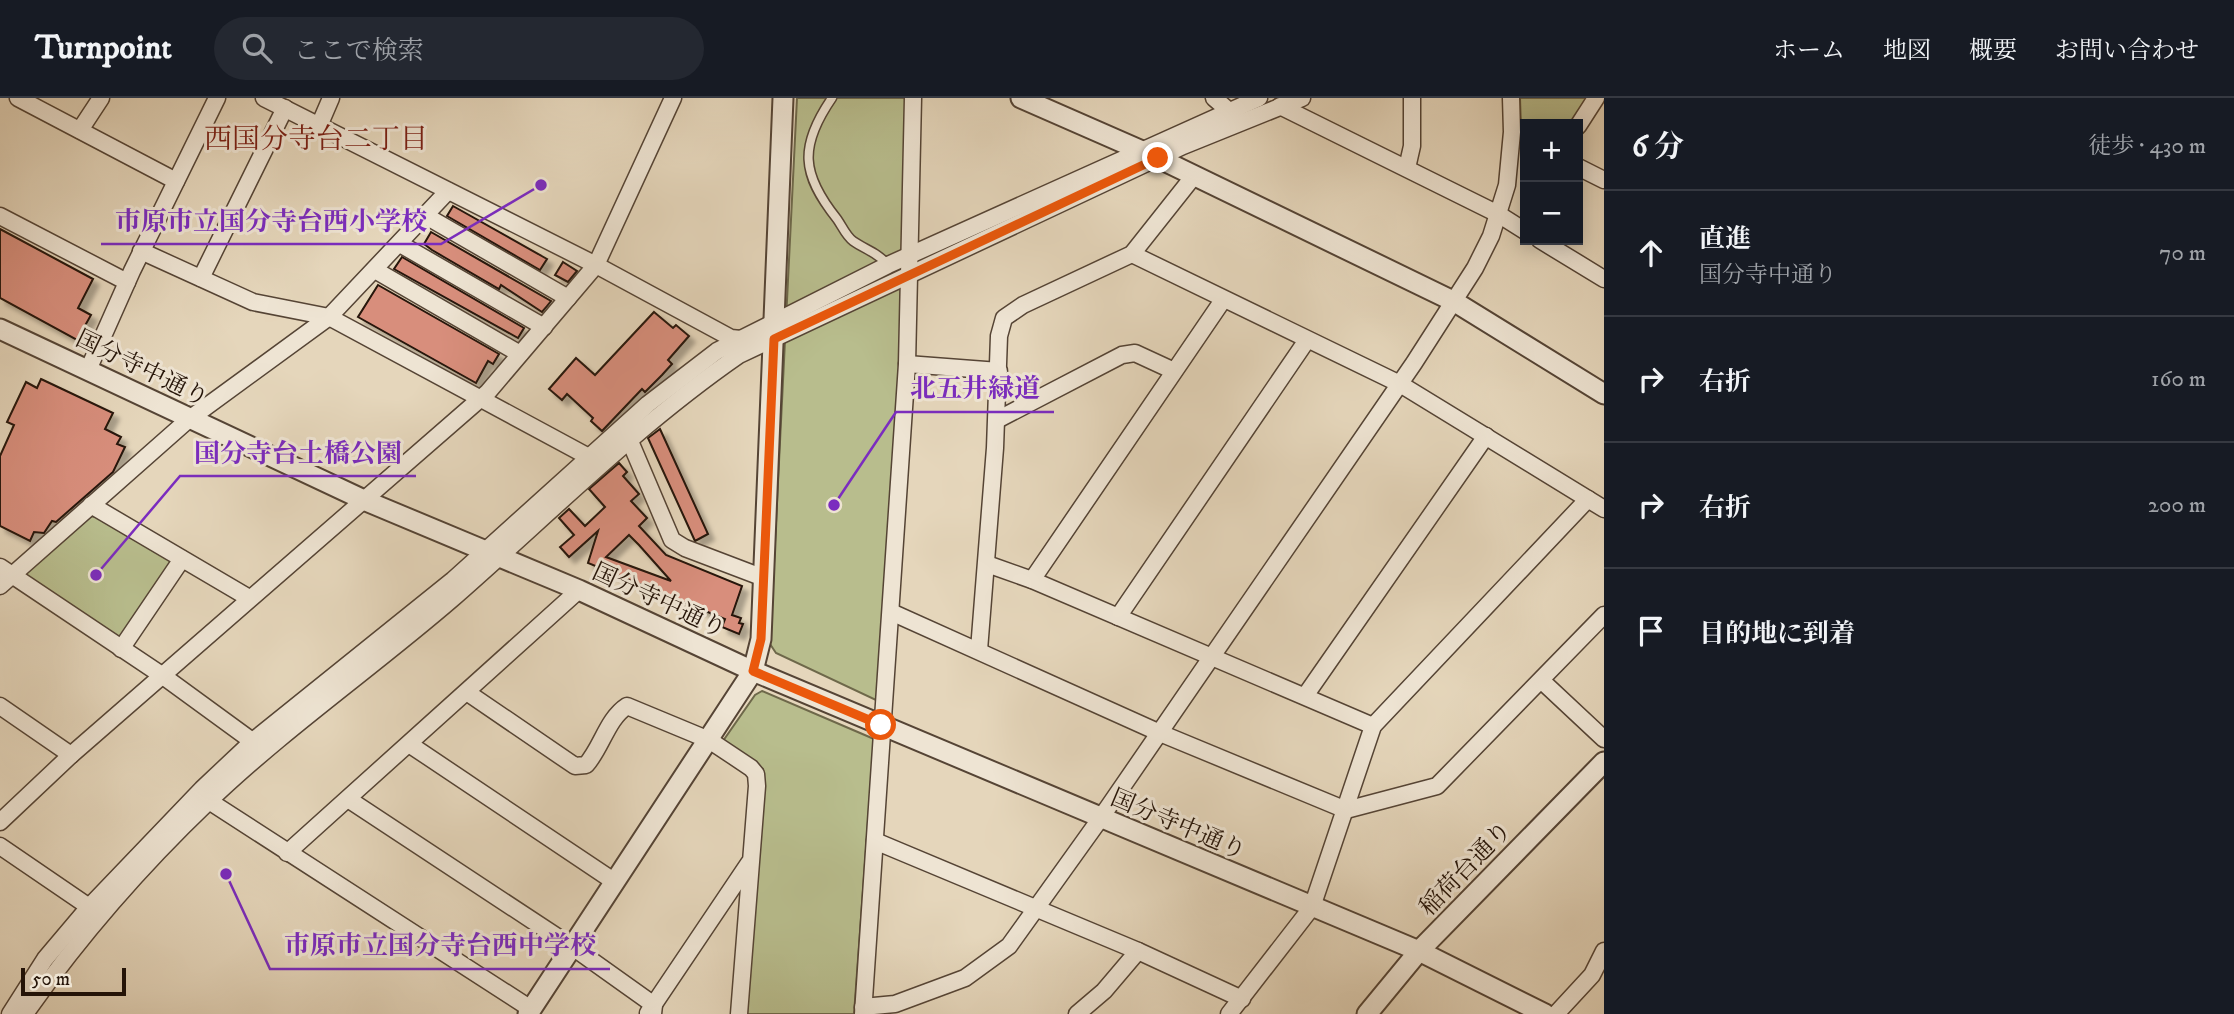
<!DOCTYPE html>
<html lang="ja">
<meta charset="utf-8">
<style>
body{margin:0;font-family:"IM FELL DW Pica","Noto Serif JP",serif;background:#242831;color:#f1f3f6}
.controls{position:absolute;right:21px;top:21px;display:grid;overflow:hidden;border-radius:0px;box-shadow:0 4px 18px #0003}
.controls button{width:63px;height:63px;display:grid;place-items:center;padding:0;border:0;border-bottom:2px solid #363941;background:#171b24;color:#f1f3f6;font:35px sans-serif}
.scale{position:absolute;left:21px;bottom:18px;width:105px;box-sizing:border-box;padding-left:7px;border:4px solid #251408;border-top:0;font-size:19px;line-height:24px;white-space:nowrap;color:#251408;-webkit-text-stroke:5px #eee4d3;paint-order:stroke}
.stop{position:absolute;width:21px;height:21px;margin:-16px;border:5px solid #ea580c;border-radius:50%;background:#fff}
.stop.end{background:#ea580c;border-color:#fff;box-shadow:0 2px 7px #0008}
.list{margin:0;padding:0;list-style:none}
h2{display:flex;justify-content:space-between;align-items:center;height:91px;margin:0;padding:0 28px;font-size:30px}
h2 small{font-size:23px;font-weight:400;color:#9ea1a6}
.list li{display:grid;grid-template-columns:46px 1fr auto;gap:21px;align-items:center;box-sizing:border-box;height:126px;padding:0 28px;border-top:2px solid #363941}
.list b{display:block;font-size:26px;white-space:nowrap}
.list p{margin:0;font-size:23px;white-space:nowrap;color:#9ea1a6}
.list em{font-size:23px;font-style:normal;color:#9ea1a6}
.icon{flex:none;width:38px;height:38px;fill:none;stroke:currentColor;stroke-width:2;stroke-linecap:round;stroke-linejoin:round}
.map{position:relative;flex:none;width:1604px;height:916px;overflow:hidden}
header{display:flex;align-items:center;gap:42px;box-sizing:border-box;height:98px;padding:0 35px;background:#171b24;border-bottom:2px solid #363941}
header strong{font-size:33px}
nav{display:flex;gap:38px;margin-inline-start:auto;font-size:24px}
.search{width:490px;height:63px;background:#242831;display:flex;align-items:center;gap:18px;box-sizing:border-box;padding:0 24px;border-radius:38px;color:#9ea1a6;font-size:26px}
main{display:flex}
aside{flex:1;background:#171b24}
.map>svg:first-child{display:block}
.green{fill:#b8bd8d;stroke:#6e684a;stroke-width:2}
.building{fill:#d88e7c;stroke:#251408;stroke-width:2;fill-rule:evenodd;filter:url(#shadow)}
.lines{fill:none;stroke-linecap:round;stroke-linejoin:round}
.service-casing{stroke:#554435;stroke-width:11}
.minor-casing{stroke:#554435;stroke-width:19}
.tertiary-casing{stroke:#554435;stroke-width:23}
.service{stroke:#eee4d3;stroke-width:8}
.minor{stroke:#eee4d3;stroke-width:16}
.tertiary{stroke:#eee4d3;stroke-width:19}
.route{stroke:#ea580c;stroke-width:9}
.labels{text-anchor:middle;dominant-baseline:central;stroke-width:6;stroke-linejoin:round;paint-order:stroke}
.street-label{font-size:24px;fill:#251408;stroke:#eee4d3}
.quarter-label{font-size:28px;fill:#7a1f14;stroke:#eee4d3}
.leader{fill:none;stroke:#7b2cbf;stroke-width:2.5}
.callout-dot{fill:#7b2cbf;stroke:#eee4d3;stroke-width:2.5}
.callout-label{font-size:26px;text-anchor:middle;font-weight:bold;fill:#7b2cbf;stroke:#eee4d3;stroke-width:6;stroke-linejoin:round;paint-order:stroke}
</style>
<header>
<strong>Turnpoint</strong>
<div class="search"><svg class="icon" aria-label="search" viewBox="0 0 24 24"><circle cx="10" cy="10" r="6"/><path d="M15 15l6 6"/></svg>ここで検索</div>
<nav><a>ホーム</a><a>地図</a><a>概要</a><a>お問い合わせ</a></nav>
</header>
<main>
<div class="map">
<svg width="1604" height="916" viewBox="0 0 1604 916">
<defs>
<filter id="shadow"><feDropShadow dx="6" dy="6" stdDeviation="2" flood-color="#0004"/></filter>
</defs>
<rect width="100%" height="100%" fill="#e5d6bb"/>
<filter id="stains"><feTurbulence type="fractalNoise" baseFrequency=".00286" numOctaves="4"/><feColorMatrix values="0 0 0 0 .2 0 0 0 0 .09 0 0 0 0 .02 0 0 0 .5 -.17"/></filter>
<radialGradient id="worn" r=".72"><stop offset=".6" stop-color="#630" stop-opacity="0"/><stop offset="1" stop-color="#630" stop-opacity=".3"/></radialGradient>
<!-- green -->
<g class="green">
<polygon points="797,0 907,0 901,268 878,603 776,555 770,546"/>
<polygon points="1520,0 1592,0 1574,26 1525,26 1525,32 1521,27"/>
<polygon points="89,418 97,419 171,462 173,467 119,542 27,481 27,474"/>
<polygon points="762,593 874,641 854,916 747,916 763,671 723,643 755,597"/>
</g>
<!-- building -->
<g class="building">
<polygon points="453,108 547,161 540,172 447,118"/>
<polygon points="0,131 93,181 78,210 91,217 77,242 0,200"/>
<polygon points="431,134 551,203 547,208 542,214 501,187 499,191 432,152 424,146"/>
<polygon points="402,159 524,230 518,240 394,171"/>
<polygon points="563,164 577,173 568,184 555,177"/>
<polygon points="378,187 499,256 493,266 488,263 476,285 358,219"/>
<polygon points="654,214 673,230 676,227 689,238 668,262 672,266 662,277 645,294 642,291 602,333 591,323 593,320 567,296 562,302 549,291 576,260 595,277"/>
<polygon points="41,281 113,315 105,331 121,339 117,346 125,349 113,374 56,424 52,423 44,435 34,434 30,443 0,428 0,358 14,327 7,324 26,284 37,290"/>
<polygon points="660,331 708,436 695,443 648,340"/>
<path d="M619,365L627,374L623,378L639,396L631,403L647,420L639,428L666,457L742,488L732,517L741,520L739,525L743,526L739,536L722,529L725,521L588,465L598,433L569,459L560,449L574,437L559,420L569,411L585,428L605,409L589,391ZM629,437L639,447L671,483L606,459Z"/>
</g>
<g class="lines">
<defs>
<path id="service" d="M832,0C799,48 801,76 837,121C842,128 846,138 853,143C866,152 877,154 888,167"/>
<g id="minor">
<polyline points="18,0 176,83"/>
<polyline points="264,0 596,167 731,240 741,241"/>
<polyline points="1214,0 1228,12"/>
<polyline points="1280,8 1498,116 1525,133"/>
<polyline points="319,28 331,0"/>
<polyline points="1578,28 1596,0"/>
<polyline points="80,32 101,0"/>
<polyline points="1578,69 1604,82"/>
<polyline points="1407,70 1412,48 1412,0"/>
<polyline points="0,118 127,184"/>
<polyline points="426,118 568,200"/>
<polyline points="1540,142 1604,181"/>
<polyline points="400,146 544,229"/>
<polyline points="141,153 253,204 329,219 587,358"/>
<polyline points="1132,156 1400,286 1604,411"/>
<polyline points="375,172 520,256"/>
<polyline points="201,180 285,10"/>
<polyline points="907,266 999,273"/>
<polyline points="88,272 132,173 217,0"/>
<polyline points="997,322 1122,257 1135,255 1174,273"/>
<polyline points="629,341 672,442 685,450 764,480"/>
<polyline points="91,407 249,500"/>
<polyline points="987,466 1032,482 1373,628"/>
<polyline points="0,469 163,578 259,648"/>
<polyline points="1032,482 1223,202"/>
<polyline points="0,488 188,322 329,219 448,93"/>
<polyline points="891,514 1160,635 1346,712 1437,688 1604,517"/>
<polyline points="1118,519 1307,242"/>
<polyline points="121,551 182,461"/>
<polyline points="979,552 995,350 999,238 1004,220 1023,207 1132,156 1193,79"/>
<polyline points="1542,583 1604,641"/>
<path d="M468,595L575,668L586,667C602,649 607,621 627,608L709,642L751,670L756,676L757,688L739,916"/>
<polyline points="1305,598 1486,338"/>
<polyline points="0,608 71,657"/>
<polyline points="409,646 615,784"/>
<polyline points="348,701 574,850 654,907 653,916"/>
<polyline points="209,703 531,911"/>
<polyline points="0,724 71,657 488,294 596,167 673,0"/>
<polyline points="875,743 1138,853 1242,901"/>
<polyline points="0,748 98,815"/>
<polyline points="287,755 579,492"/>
<polyline points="863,909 895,906 965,880 1009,848 1100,721 1414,265 1475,170 1491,138 1507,87 1512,34 1511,0"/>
<polyline points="648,915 749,765"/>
<polyline points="10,916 45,861 89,809 202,691 254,642 453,482 648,306 717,253 888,167 1259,0"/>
<path d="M25,916C79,839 140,769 208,704C284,631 372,570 452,501C547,418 635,329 739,257L1183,48L1302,0"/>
<polyline points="863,916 907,266 913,0"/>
<polyline points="1077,916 1104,893 1138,853"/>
<polyline points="1229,916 1312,809 1373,628 1588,401"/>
<polyline points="1556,916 1592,877 1604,853"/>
</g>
<g id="tertiary">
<polyline points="1021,0 1158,60 1455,204 1604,296"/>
<polyline points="0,231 366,403 579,492 753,573 1419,853 1545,916"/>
<polyline points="528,916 753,573 761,541 783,0"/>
<polyline points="1367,916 1419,853 1604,664"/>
</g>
</defs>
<!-- service casing -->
<use href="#service" class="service-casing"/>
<!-- minor casing -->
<use href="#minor" class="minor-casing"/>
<!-- tertiary casing -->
<use href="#tertiary" class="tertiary-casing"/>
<!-- service -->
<use href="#service" class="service"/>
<!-- minor -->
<use href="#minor" class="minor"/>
<!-- tertiary -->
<use href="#tertiary" class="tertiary"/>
</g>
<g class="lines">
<!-- route -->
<polyline class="route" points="881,627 753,573 761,541 774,241 1158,60"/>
</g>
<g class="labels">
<!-- street labels -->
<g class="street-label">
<text transform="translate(142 271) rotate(26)">国分寺中通り</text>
<text transform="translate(659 503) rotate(25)">国分寺中通り</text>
<text transform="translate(1178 727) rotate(23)">国分寺中通り</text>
<text transform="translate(1466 771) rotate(-46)">稲荷台通り</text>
</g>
<!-- quarter labels -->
<g class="quarter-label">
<text x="316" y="41">西国分寺台二丁目</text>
</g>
</g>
<!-- callouts -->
<path class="leader" d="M541 87L441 146H101M834 407L896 314H1054M96 477L180 378H416M226 776L270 871H610"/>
<g class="callout-dot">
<circle cx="541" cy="87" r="7"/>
<circle cx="834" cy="407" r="7"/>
<circle cx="96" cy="477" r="7"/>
<circle cx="226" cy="776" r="7"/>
</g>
<g class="callout-label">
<text x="271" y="132">市原市立国分寺台西小学校</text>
<text x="975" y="299">北五井緑道</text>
<text x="298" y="364">国分寺台土橋公園</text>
<text x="440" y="856">市原市立国分寺台西中学校</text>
</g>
<rect width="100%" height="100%" filter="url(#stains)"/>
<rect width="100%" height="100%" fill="url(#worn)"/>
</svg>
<div class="controls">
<button>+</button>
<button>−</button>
</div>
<div class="scale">50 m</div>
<div class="stop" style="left:881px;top:627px"></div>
<div class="stop end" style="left:1158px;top:60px"></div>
</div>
<aside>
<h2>6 分<small>徒歩 · 430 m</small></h2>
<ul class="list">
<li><svg class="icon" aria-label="ahead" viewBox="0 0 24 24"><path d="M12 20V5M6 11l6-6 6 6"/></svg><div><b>直進</b><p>国分寺中通り</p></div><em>70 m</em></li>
<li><svg class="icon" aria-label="right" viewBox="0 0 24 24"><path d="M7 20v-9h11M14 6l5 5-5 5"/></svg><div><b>右折</b></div><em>160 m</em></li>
<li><svg class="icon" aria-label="right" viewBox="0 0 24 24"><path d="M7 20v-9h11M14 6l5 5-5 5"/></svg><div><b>右折</b></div><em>200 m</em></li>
<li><svg class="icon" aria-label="arrive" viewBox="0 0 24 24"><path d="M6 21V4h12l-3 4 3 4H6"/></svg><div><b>目的地に到着</b></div></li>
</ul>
</aside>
</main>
